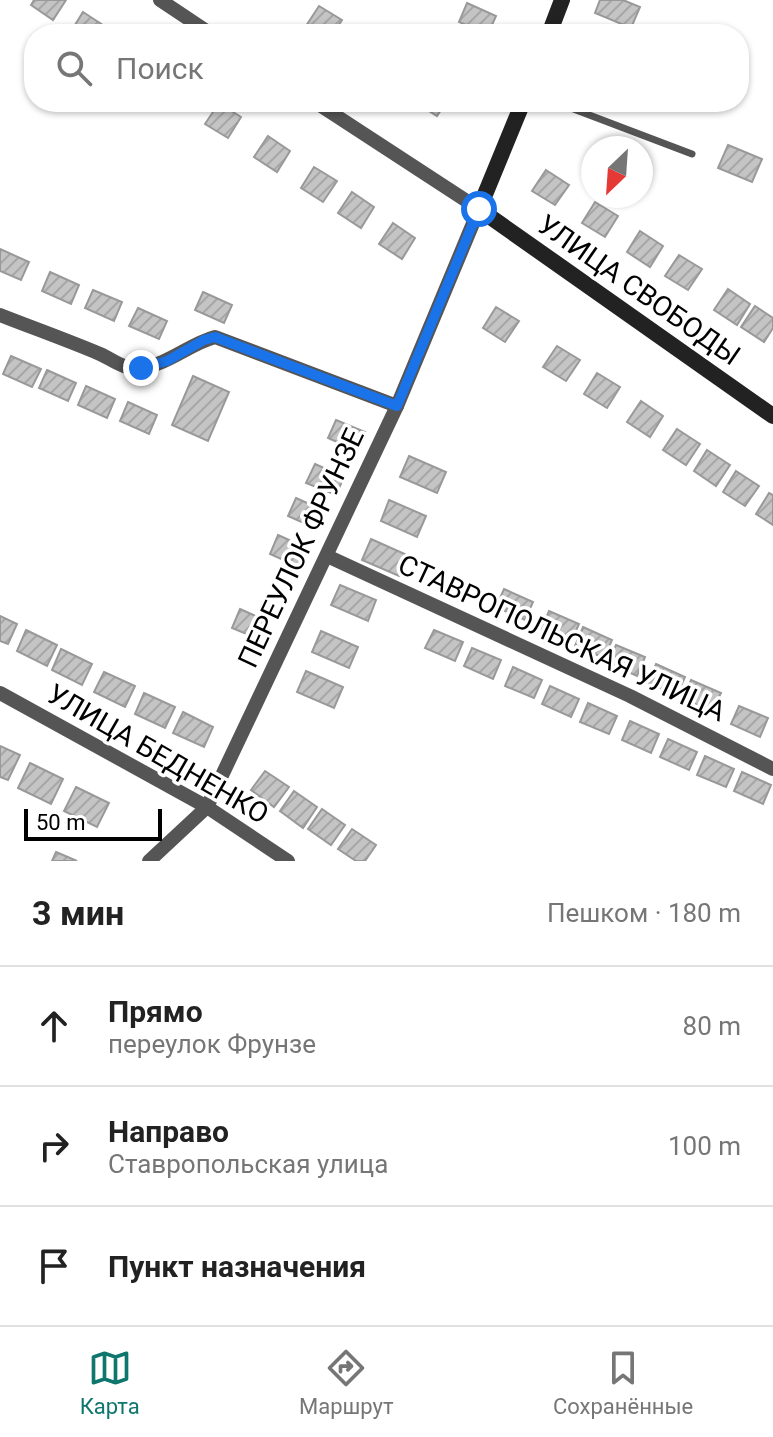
<!DOCTYPE html>
<html lang="ru">
<meta charset="utf-8">
<style>
body{margin:0;font-family:Roboto,sans-serif;background:#f2f2f2;color:#222}
.compass{position:absolute;left:581px;top:136px;width:72px;height:72px;border-radius:50%;background:#fff;box-shadow:0 2px 6px #0004;rotate:205deg}
.scale{position:absolute;left:24px;bottom:20px;width:138px;box-sizing:border-box;padding-left:8px;border:4px solid #000;border-top:0;font-size:22px;line-height:28px;white-space:nowrap;color:#000;-webkit-text-stroke:6px #fff;paint-order:stroke}
.stop{position:absolute;width:24px;height:24px;margin:-18px;border:6px solid #1a73e8;border-radius:50%;background:#fff}
.stop.end{background:#1a73e8;border-color:#fff;box-shadow:0 2px 8px #0008}
.list{margin:0;padding:0;list-style:none}
h2{display:flex;justify-content:space-between;align-items:center;height:104px;margin:0;padding:0 32px;font-size:34px}
h2 small{font-size:26px;font-weight:400;color:#767676}
.list li{display:grid;grid-template-columns:52px 1fr auto;gap:24px;align-items:center;box-sizing:border-box;height:120px;padding:0 32px;border-top:2px solid #e0e0e0}
.list b{display:block;font-size:30px;white-space:nowrap}
.list p{margin:0;font-size:26px;white-space:nowrap;color:#767676}
.list em{font-size:26px;font-style:normal;color:#767676}
.icon{flex:none;width:44px;height:44px;fill:none;stroke:currentColor;stroke-width:2;stroke-linecap:round;stroke-linejoin:round}
.map{position:relative;flex:none;width:773px;height:861px;overflow:hidden}
.search{position:absolute;background:#fff;box-shadow:0 2px 6px #0004;left:24px;right:24px;top:24px;height:88px;display:flex;align-items:center;gap:20px;box-sizing:border-box;padding:0 28px;border-radius:32px;color:#767676;font-size:30px}
.sheet{height:464px;background:#fff}
nav{display:flex;justify-content:space-around;align-items:center;box-sizing:border-box;height:112px;border-top:2px solid #e0e0e0;background:#fff;font-size:22px;color:#767676}
nav a{display:grid;justify-items:center;gap:4px}
nav .on{color:#0f766e}
.map>svg:first-child{display:block}
.building{fill:url(#building-hatch);stroke:#999;stroke-width:2}
.lines{fill:none;stroke-linecap:round;stroke-linejoin:round}
.lane{stroke:#555;stroke-width:7}
.street{stroke:#555;stroke-width:14}
.secondary{stroke:#222;stroke-width:16}
.route{stroke:#1a73e8;stroke-width:10}
.labels{text-anchor:middle;dominant-baseline:central;stroke-width:7;stroke-linejoin:round;paint-order:stroke}
.street-label{font-size:28px;fill:#000;stroke:#fff}
</style>
<div class="map">
<svg width="773" height="861" viewBox="0 0 773 861">
<defs>
<pattern id="building-hatch" width="6" height="6" patternUnits="userSpaceOnUse" patternTransform="scale(2)"><rect width="6" height="6" fill="#c4c4c4"/><path d="M-1 1l2-2M0 6l6-6M5 7l2-2" fill="none" stroke="#a7a7a7"/></pattern>
</defs>
<rect width="100%" height="100%" fill="#fff"/>
<!-- building -->
<g class="building">
<polygon points="34,0 66,0 53,20 31,5"/>
<polygon points="600,0 623,0 640,7 631,28 595,13"/>
<polygon points="467,3 496,16 488,34 459,22"/>
<polygon points="319,6 342,20 333,34 318,34 306,26"/>
<polygon points="83,12 106,27 102,34 70,33"/>
<polygon points="415,102 446,102 437,116"/>
<polygon points="580,102 603,102 600,110"/>
<polygon points="219,103 241,117 228,138 205,124"/>
<polygon points="268,136 290,151 277,172 254,157"/>
<polygon points="728,145 762,159 752,182 718,168"/>
<polygon points="314,167 337,181 323,202 301,188"/>
<polygon points="546,170 569,185 555,205 532,191"/>
<polygon points="352,192 374,207 361,228 338,213"/>
<polygon points="595,202 618,216 605,237 582,223"/>
<polygon points="393,223 415,238 402,259 379,244"/>
<polygon points="640,231 663,246 650,267 627,252"/>
<polygon points="0,249 29,262 21,280 0,271"/>
<polygon points="679,255 702,269 688,290 665,276"/>
<polygon points="50,272 79,285 71,304 42,291"/>
<polygon points="728,289 750,304 737,325 714,310"/>
<polygon points="93,290 122,302 114,321 85,308"/>
<polygon points="203,292 232,305 224,323 195,310"/>
<polygon points="755,306 773,318 773,328 764,342 741,327"/>
<polygon points="496,307 519,321 505,342 483,328"/>
<polygon points="138,308 167,321 159,339 129,326"/>
<polygon points="557,346 580,360 566,381 543,367"/>
<polygon points="11,356 41,369 32,387 3,374"/>
<polygon points="47,370 76,383 68,401 39,388"/>
<polygon points="597,373 620,387 607,408 584,394"/>
<polygon points="193,376 229,392 208,441 172,425"/>
<polygon points="86,386 115,399 107,418 78,405"/>
<polygon points="641,401 663,416 650,437 627,422"/>
<polygon points="128,402 157,415 149,434 120,421"/>
<polygon points="336,420 365,432 357,451 328,438"/>
<polygon points="677,429 700,444 686,465 663,450"/>
<polygon points="707,450 730,465 716,486 694,471"/>
<polygon points="409,456 446,472 437,493 400,477"/>
<polygon points="315,464 344,477 336,495 306,483"/>
<polygon points="736,471 759,486 745,506 723,492"/>
<polygon points="769,493 773,495 773,525 756,514"/>
<polygon points="296,498 325,511 317,529 288,516"/>
<polygon points="389,500 426,516 417,537 381,521"/>
<polygon points="278,535 307,548 299,567 270,554"/>
<polygon points="371,539 407,555 399,576 362,560"/>
<polygon points="340,585 376,600 368,621 331,605"/>
<polygon points="504,589 533,602 525,620 496,607"/>
<polygon points="240,609 269,622 261,640 232,628"/>
<polygon points="549,611 579,624 571,642 541,629"/>
<polygon points="0,616 17,624 8,644 0,641"/>
<polygon points="583,627 612,640 604,658 575,646"/>
<polygon points="26,630 57,645 47,666 17,651"/>
<polygon points="434,630 463,642 455,661 425,648"/>
<polygon points="321,631 358,647 349,668 312,652"/>
<polygon points="616,645 645,657 637,676 608,663"/>
<polygon points="472,648 501,660 493,679 464,666"/>
<polygon points="61,649 92,664 82,685 52,670"/>
<polygon points="656,664 685,677 677,695 648,683"/>
<polygon points="513,667 542,680 534,698 505,686"/>
<polygon points="306,671 343,687 334,708 297,692"/>
<polygon points="104,672 135,686 125,707 94,692"/>
<polygon points="691,680 721,693 712,711 683,699"/>
<polygon points="550,686 579,699 571,717 542,704"/>
<polygon points="144,693 175,707 165,728 135,714"/>
<polygon points="588,703 617,716 609,734 580,722"/>
<polygon points="739,706 768,718 760,737 731,724"/>
<polygon points="183,712 213,727 204,747 173,733"/>
<polygon points="630,721 659,734 651,753 622,740"/>
<polygon points="668,739 697,752 689,770 660,757"/>
<polygon points="0,746 20,755 8,780 0,777"/>
<polygon points="705,756 734,769 726,787 697,775"/>
<polygon points="30,763 63,779 51,804 18,788"/>
<polygon points="265,771 289,787 274,807 251,790"/>
<polygon points="742,772 771,785 763,804 734,791"/>
<polygon points="76,787 109,803 97,827 64,811"/>
<polygon points="294,791 317,807 303,828 280,811"/>
<polygon points="322,809 345,825 331,845 308,829"/>
<polygon points="352,829 376,845 365,861 356,861 338,849"/>
<polygon points="56,852 77,861 52,861"/>
</g>
<g class="lines">
<!-- lane -->
<polyline class="lane" points="555,102 692,154"/>
<!-- street -->
<g class="street">
<polyline points="160,0 211,34"/>
<path d="M0,315C33,328 67,340 100,354C114,360 124,370 140,368C168,365 189,344 215,337L397,406"/>
<polyline points="327,556 630,696 773,769"/>
<polyline points="0,693 207,807 288,861"/>
<polyline points="149,861 207,807 397,406 479,209 315,102"/>
</g>
<!-- secondary -->
<g class="secondary">
<polyline points="549,34 562,0"/>
<polyline points="523,102 479,209 773,416"/>
</g>
</g>
<g class="lines">
<!-- route -->
<polyline class="route" points="141,368 167,361 204,340 215,337 397,406 479,209"/>
</g>
<g class="labels">
<!-- street labels -->
<g class="street-label">
<text transform="translate(639 290) rotate(35)">УЛИЦА СВОБОДЫ</text>
<text transform="translate(301 548) rotate(-65)">ПЕРЕУЛОК ФРУНЗЕ</text>
<text transform="translate(562 638) rotate(25)">СТАВРОПОЛЬСКАЯ УЛИЦА</text>
<text transform="translate(158 754) rotate(30)">УЛИЦА БЕДНЕНКО</text>
</g>
</g>
</svg>
<svg class="compass" viewBox="-18 -18 36 36"><path d="M0-13l5 13h-10z" fill="#e53935"/><path d="M0 13l5-13h-10z" fill="#767676"/></svg>
<div class="scale">50 m</div>
<div class="stop" style="left:479px;top:209px"></div>
<div class="stop end" style="left:141px;top:368px"></div>
<div class="search"><svg class="icon" aria-label="search" viewBox="0 0 24 24"><circle cx="10" cy="10" r="6"/><path d="M15 15l6 6"/></svg>Поиск</div>
</div>
<section class="sheet">
<h2>3 мин<small>Пешком · 180 m</small></h2>
<ul class="list">
<li><svg class="icon" aria-label="ahead" viewBox="0 0 24 24"><path d="M12 20V5M6 11l6-6 6 6"/></svg><div><b>Прямо</b><p>переулок Фрунзе</p></div><em>80 m</em></li>
<li><svg class="icon" aria-label="right" viewBox="0 0 24 24"><path d="M7 20v-9h11M14 6l5 5-5 5"/></svg><div><b>Направо</b><p>Ставропольская улица</p></div><em>100 m</em></li>
<li><svg class="icon" aria-label="arrive" viewBox="0 0 24 24"><path d="M6 21V4h12l-3 4 3 4H6"/></svg><div><b>Пункт назначения</b></div></li>
</ul>
</section>
<nav>
<a class="on"><svg class="icon" aria-label="map" viewBox="0 0 24 24"><path d="M3 6l6-2 6 2 6-2v14l-6 2-6-2-6 2zM9 4v14M15 6v14"/></svg>Карта</a>
<a><svg class="icon" aria-label="directions" viewBox="0 0 24 24"><path d="M12 3l9 9-9 9-9-9zM9 14v-3h6M13 9l2 2-2 2"/></svg>Маршрут</a>
<a><svg class="icon" aria-label="saved" viewBox="0 0 24 24"><path d="M7 4h10v16l-5-4-5 4z"/></svg>Сохранённые</a>
</nav>
